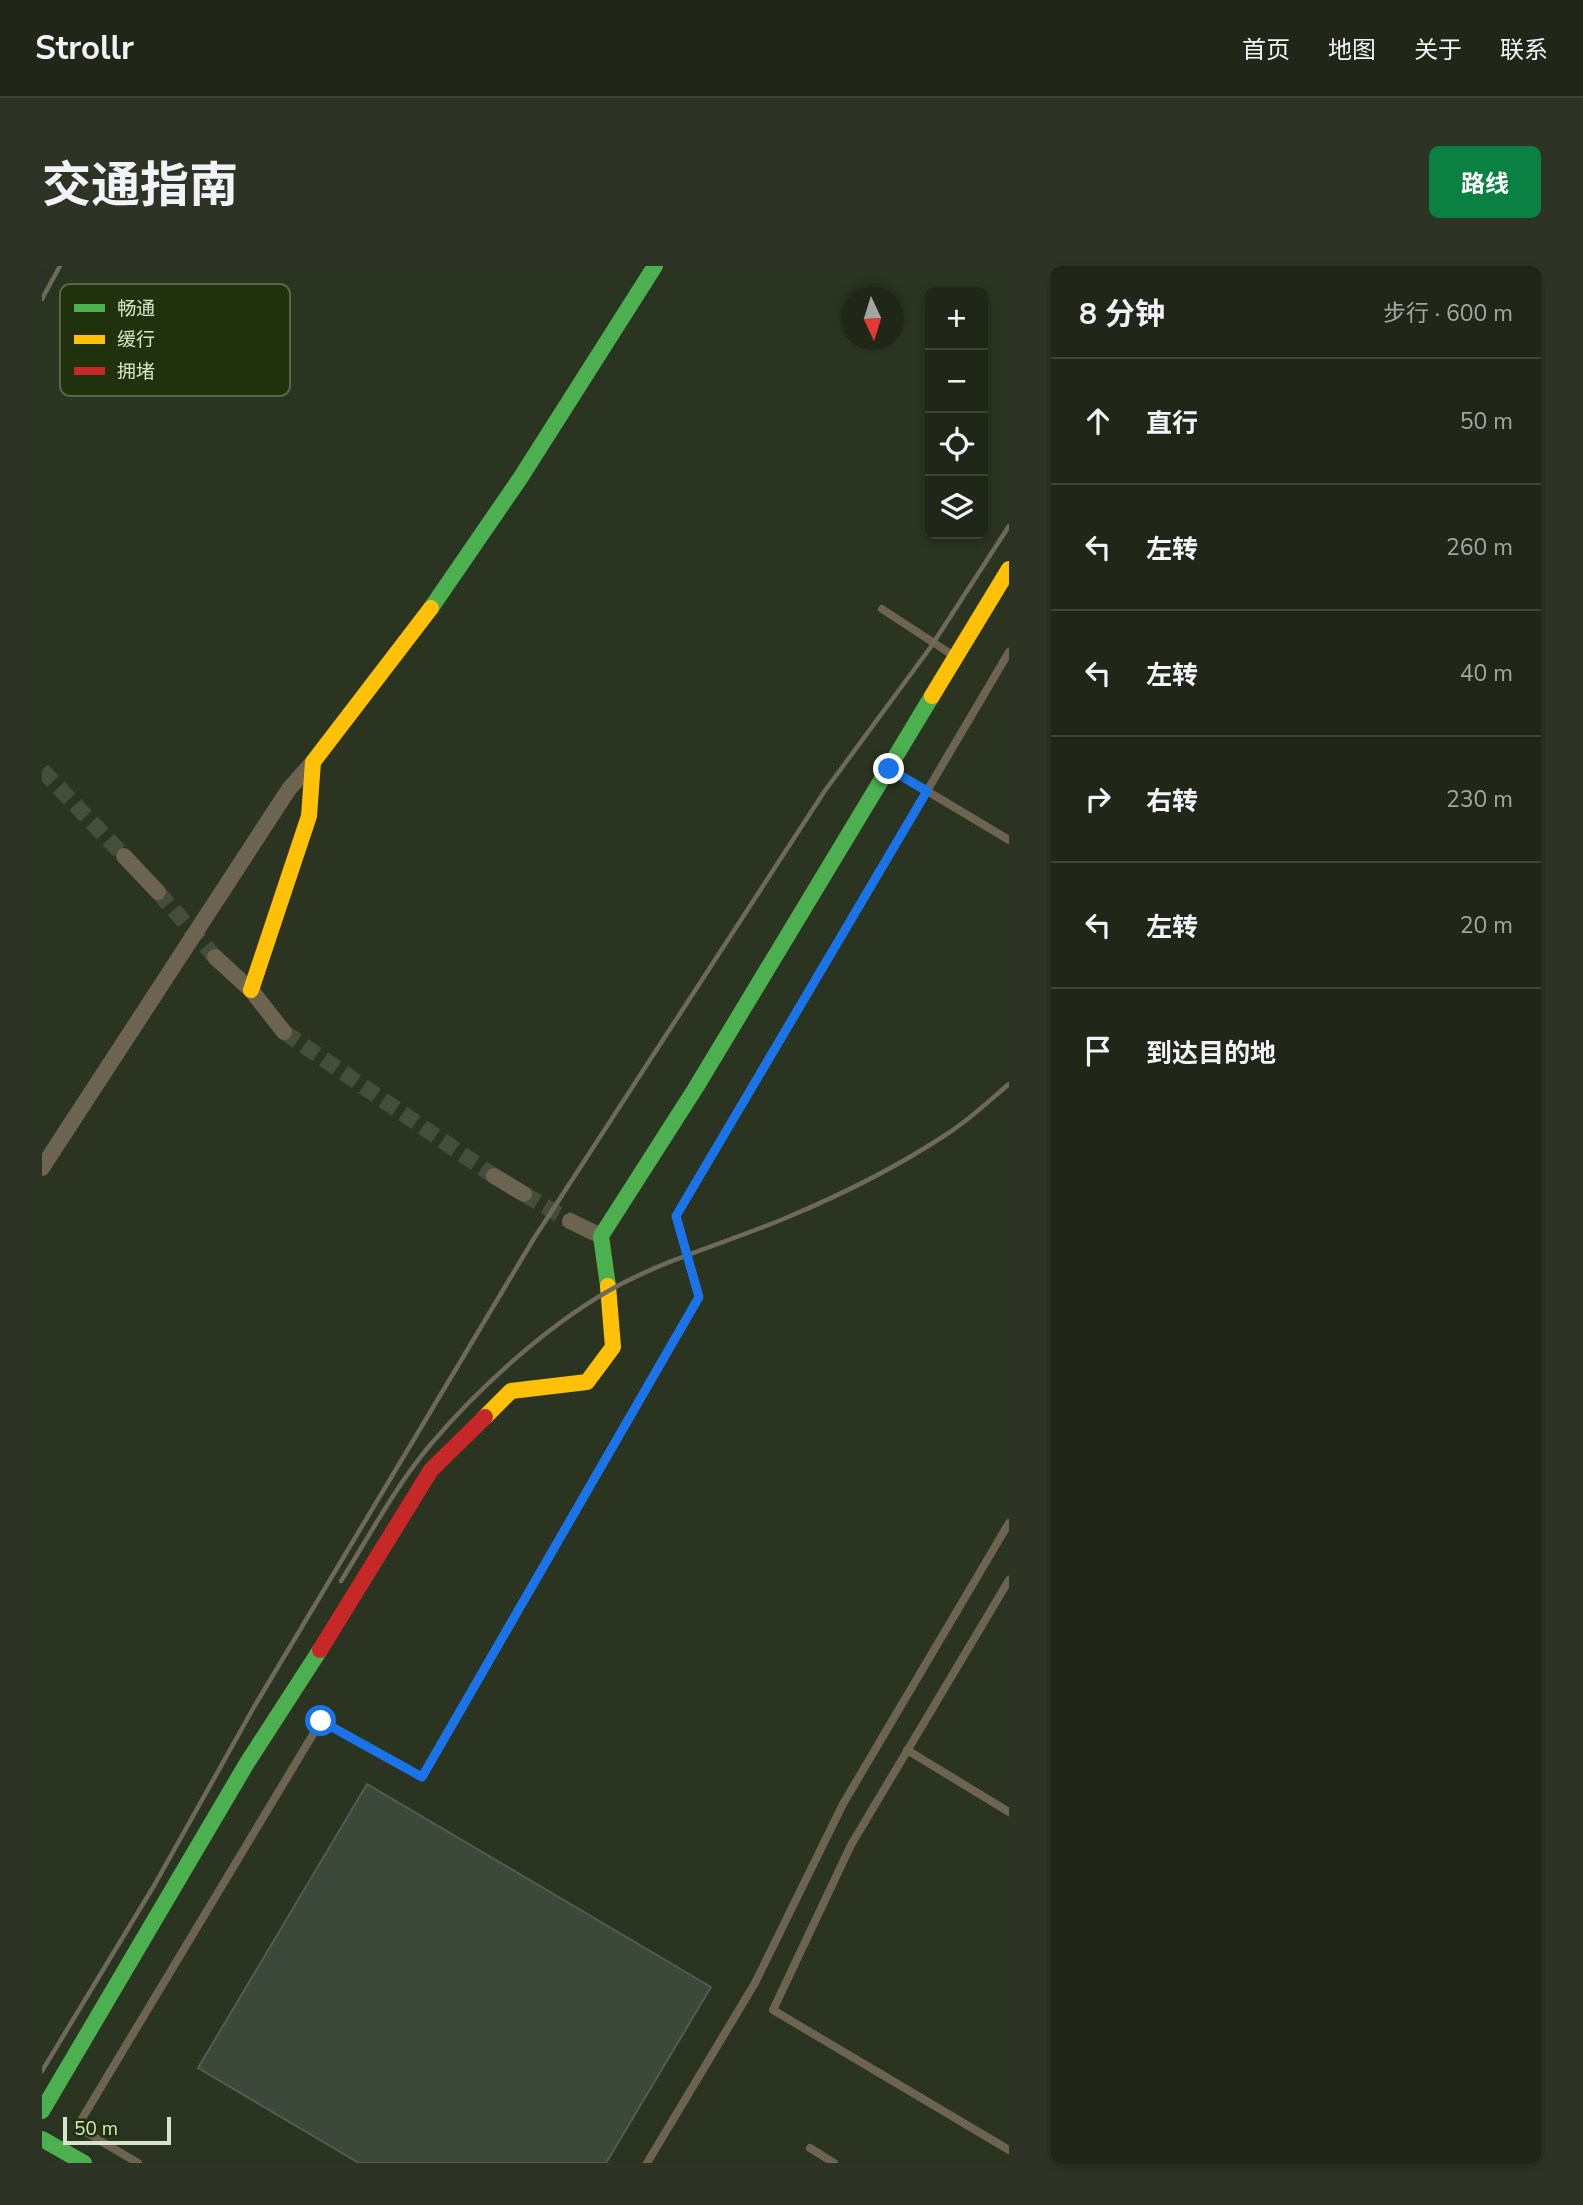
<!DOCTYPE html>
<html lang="zh">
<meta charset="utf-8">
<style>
body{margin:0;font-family:"Nunito Sans","Noto Sans SC",sans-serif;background:#2d3325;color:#f1f3f6}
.controls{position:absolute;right:21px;top:21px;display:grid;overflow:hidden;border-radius:10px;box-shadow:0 4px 10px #0003}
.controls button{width:63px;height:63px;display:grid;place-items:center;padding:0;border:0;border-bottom:2px solid #3d4437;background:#202718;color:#f1f3f6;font:35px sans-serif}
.compass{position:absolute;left:799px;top:21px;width:63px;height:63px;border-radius:50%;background:#202718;box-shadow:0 4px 10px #0003;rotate:176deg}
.scale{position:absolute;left:21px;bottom:18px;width:108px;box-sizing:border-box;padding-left:7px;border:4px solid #d6e2cc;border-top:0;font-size:19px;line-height:24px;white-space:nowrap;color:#d6e2cc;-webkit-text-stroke:5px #20320d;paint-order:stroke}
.stop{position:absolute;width:21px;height:21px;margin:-16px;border:5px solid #1a73e8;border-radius:50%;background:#fff}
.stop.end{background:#1a73e8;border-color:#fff;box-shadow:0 2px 7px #0008}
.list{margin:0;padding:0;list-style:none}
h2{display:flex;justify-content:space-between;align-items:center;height:91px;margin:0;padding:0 28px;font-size:30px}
h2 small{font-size:23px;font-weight:400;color:#a2a5a2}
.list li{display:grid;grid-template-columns:46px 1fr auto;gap:21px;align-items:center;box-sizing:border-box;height:126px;padding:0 28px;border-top:2px solid #3d4437}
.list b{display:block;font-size:26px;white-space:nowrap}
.list em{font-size:23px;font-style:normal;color:#a2a5a2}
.icon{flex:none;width:38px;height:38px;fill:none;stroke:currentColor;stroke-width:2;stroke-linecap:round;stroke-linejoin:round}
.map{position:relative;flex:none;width:967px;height:1897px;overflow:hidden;border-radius:10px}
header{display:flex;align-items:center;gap:42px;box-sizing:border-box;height:98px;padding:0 35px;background:#202718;border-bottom:2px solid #3d4437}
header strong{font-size:33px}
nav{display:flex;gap:38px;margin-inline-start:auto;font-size:24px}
.intro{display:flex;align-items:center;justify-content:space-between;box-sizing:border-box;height:168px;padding:0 42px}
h1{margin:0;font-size:49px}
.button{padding:18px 32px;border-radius:10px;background:#0b8043;color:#fff;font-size:24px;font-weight:700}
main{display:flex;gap:42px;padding:0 42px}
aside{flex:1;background:#202718;border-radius:10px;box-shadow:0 4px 10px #0003}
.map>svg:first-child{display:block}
.building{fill:#3c4839;stroke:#515d4f;stroke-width:2}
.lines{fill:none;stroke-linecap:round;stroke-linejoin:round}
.street-tunnel{stroke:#444e3a;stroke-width:16;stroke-dasharray:16 8;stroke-linecap:butt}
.lane{stroke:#6c6350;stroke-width:8}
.street{stroke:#6c6350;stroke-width:16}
.fast{stroke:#4caf50;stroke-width:16}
.slow{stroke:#ffc107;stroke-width:16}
.jam{stroke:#c62828;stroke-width:16}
.rail{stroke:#6e6a5b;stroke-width:4.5}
.route{stroke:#1a73e8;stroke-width:9}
.key{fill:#20320d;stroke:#576746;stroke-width:2}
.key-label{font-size:19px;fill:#d6e2cc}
</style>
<header>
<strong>Strollr</strong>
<nav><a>首页</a><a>地图</a><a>关于</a><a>联系</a></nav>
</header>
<div class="intro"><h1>交通指南</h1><a class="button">路线</a></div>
<main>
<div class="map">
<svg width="967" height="1897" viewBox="0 0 967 1897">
<rect width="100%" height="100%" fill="#2a3420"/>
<!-- building -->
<polygon class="building" points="325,1518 669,1721 564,1897 317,1897 156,1802"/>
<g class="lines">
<!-- street-tunnel -->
<g class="street-tunnel">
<polyline points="0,504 82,590"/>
<polyline points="116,626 173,691"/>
<polyline points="242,766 452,910"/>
<polyline points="482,928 528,955"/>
</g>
<!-- lane -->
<g class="lane">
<polyline points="840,343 912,390"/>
<polyline points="850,504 967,574"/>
<polyline points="967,1314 809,1579 731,1744 967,1884"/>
<polyline points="865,1484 967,1546"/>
<polyline points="768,1882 792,1897"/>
<polyline points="96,1897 35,1861 279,1455 380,1511 657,1031 634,950 967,386"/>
<polyline points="605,1897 713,1717 801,1538 967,1257"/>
</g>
<!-- street -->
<g class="street">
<polyline points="82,590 116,626"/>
<polyline points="173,691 209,724 242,766"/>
<polyline points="0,902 247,523 271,496"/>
<polyline points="452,910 482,928"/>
<polyline points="528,955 559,970"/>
</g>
<!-- fast -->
<g class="fast">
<polyline points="389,342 479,211 613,0"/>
<polyline points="566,1020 559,970 653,823 890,430"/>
<polyline points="0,1845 205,1497 278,1384"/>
<polyline points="0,1873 42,1897"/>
</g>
<!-- slow -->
<g class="slow">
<polyline points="890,430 967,303"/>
<polyline points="209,724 267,550 271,496 389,342"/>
<polyline points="443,1151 469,1125 545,1116 571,1081 566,1020"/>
</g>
<!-- jam -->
<polyline class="jam" points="278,1384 389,1204 443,1151"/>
<!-- rail -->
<g class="rail">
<polyline points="0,33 18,0"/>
<path d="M299,1315C328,1269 354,1219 389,1178C439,1119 511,1054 579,1018C633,990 690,975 746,951C801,928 855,901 905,868C927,854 947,835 967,818"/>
<polyline points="0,1805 113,1618 212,1441 491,974 782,526 888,382 967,260"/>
</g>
</g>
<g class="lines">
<!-- route -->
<polyline class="route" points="279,1455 380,1511 657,1031 634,950 885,525 847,503"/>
</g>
<!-- legend -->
<rect x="18" y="18" width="230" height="112" rx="10" class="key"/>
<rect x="32" y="38" width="31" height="8" fill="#4caf50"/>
<rect x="32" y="69" width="31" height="9" fill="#ffc107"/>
<rect x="32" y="101" width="31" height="8" fill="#c62828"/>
<g class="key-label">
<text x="75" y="49">畅通</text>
<text x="75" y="80">缓行</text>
<text x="75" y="112">拥堵</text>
</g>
</svg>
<div class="controls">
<button>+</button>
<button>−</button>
<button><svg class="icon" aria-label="locate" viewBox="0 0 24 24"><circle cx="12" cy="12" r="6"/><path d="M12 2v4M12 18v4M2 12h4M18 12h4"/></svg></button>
<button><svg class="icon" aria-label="layers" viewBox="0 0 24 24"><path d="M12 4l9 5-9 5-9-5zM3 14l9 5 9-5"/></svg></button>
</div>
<svg class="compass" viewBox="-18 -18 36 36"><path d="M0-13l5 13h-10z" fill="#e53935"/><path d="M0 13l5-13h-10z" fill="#a2a5a2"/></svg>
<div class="scale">50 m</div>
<div class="stop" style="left:279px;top:1455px"></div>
<div class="stop end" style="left:847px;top:503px"></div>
</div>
<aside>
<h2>8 分钟<small>步行 · 600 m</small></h2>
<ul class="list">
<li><svg class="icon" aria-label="ahead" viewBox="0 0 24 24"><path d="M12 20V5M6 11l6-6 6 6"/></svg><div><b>直行</b></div><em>50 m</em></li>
<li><svg class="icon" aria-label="left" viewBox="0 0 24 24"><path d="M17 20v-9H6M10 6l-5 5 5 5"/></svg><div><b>左转</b></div><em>260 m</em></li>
<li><svg class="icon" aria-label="left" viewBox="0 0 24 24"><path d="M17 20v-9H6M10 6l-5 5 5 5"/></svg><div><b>左转</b></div><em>40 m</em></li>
<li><svg class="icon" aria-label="right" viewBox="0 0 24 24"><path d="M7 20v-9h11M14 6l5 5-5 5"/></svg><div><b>右转</b></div><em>230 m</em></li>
<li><svg class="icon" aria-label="left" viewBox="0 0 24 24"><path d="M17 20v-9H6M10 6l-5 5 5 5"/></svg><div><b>左转</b></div><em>20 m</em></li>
<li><svg class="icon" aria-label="arrive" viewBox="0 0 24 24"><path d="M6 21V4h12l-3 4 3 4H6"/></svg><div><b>到达目的地</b></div></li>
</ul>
</aside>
</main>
